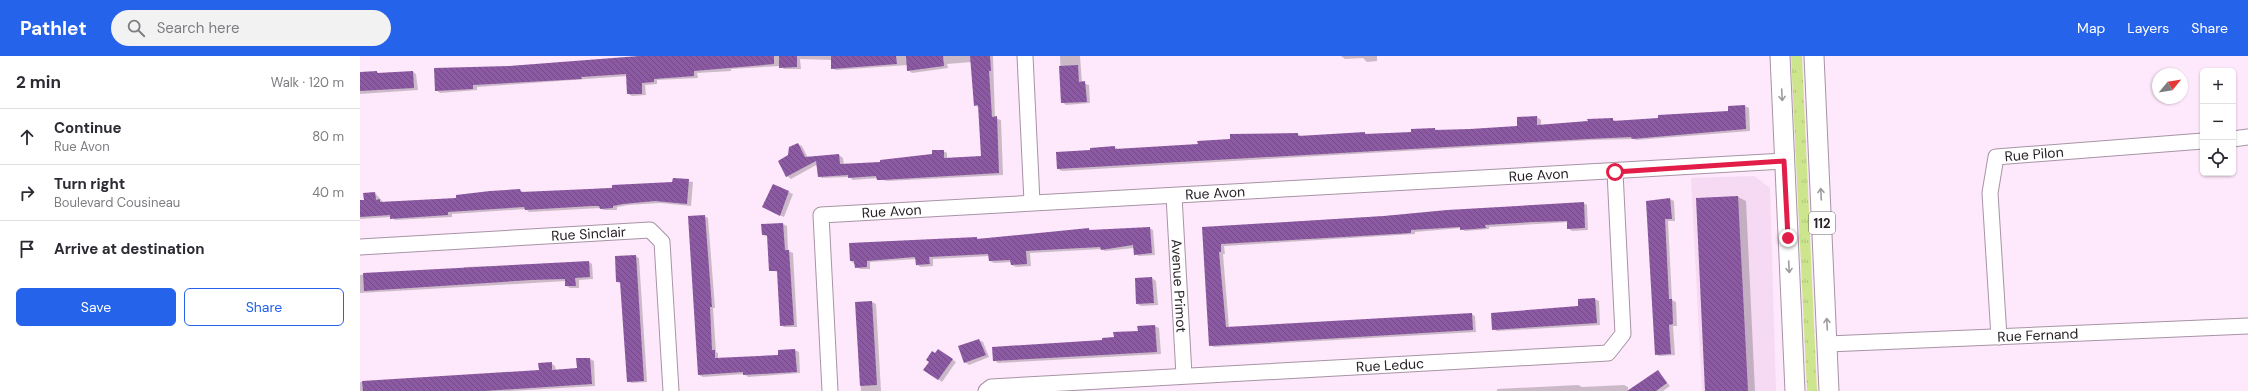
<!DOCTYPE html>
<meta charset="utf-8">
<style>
body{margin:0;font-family:"DM Sans",sans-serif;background:#f2f2f3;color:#2b2b33}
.controls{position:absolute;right:12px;top:12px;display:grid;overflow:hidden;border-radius:6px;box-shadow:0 1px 3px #0004}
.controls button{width:36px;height:36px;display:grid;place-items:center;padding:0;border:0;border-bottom:1px solid #e1e1e2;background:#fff;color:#2b2b33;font:20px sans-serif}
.compass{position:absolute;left:1792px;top:12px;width:36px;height:36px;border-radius:50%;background:#fff;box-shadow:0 1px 3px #0004;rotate:60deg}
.stop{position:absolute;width:12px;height:12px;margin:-9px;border:3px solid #e11d48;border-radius:50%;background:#fff}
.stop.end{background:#e11d48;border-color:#fff;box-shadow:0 1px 4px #0008}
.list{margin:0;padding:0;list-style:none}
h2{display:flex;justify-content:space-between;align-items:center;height:52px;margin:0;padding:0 16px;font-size:17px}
h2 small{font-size:13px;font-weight:400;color:#7c7c81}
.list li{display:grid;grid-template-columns:26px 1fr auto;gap:12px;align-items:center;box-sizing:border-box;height:56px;padding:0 16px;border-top:1px solid #e1e1e2}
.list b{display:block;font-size:15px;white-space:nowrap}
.list p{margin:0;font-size:13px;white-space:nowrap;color:#7c7c81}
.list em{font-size:13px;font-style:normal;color:#7c7c81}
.actions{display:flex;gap:8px;padding:12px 16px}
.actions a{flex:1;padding:9px 0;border:1px solid #2563eb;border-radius:6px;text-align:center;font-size:14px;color:#2563eb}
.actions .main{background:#2563eb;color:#fff}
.icon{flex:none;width:22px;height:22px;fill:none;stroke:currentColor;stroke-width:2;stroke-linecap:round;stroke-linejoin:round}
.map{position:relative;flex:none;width:1888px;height:335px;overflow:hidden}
header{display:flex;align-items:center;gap:24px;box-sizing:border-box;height:56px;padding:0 20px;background:#2563eb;color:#fff}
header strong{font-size:19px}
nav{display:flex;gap:22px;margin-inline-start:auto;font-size:14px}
.search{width:280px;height:36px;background:#f2f2f3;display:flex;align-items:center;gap:10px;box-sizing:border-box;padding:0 14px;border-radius:22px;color:#7c7c81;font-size:15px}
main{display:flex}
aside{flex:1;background:#fff}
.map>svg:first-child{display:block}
.built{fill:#f6daf3}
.grass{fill:url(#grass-tufts)}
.shadow{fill:#0003}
.building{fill:url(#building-back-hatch)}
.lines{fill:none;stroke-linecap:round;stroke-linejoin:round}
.minor-casing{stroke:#a794a5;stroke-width:17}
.major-casing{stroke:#a794a5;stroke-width:21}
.minor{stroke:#fff;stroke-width:15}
.major{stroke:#fff;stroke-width:19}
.oneway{stroke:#9e9b9e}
.route{stroke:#e11d48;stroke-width:5}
.labels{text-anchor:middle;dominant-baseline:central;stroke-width:3;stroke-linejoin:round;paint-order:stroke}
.shield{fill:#fff;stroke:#686468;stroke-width:1}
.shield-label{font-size:13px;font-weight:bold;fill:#282127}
.street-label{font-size:14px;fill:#282127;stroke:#fff}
</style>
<header>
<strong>Pathlet</strong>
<div class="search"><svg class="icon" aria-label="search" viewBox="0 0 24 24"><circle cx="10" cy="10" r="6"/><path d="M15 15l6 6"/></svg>Search here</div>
<nav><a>Map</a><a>Layers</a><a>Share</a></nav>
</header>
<main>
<aside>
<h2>2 min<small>Walk · 120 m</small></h2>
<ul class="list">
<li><svg class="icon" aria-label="ahead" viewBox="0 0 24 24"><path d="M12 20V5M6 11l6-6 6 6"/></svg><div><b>Continue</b><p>Rue Avon</p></div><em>80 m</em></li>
<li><svg class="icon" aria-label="right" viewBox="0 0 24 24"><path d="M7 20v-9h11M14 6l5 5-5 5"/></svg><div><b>Turn right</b><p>Boulevard Cousineau</p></div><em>40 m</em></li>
<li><svg class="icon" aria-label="arrive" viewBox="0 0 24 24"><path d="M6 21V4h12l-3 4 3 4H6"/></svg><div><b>Arrive at destination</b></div></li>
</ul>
<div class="actions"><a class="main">Save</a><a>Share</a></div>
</aside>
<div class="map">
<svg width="1888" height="335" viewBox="0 0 1888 335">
<defs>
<pattern id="grass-tufts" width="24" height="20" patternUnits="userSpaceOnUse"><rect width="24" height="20" fill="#cde68d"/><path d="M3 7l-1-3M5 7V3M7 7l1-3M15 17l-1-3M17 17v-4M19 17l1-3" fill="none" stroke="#b0c57a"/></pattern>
<pattern id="building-back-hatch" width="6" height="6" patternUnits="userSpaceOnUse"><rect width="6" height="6" fill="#8c5aa2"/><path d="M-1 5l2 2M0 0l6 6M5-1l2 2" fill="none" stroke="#724a84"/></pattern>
</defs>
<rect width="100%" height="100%" fill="#fee8fb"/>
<!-- built -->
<polygon class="built" points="1394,120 1410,132 1416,335 1342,335 1331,122"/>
<!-- grass -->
<polygon class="grass" points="1431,0 1442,0 1457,335 1447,335"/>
<!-- shadow -->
<g class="shadow">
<polygon points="289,0 633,0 635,62 641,64 643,119 527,125 518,122 493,124 489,121 462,122 458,120 458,108 431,123 427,120 419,105 429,100 438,88 442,90 448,102 479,99 483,102 484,109 521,107 573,99 583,95 587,97 587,103 622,101 619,52 615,49 612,6 587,8 588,12 552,17 548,14 548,9 476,14 472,12 472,4 440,3 441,13 424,13 420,10 371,13 371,15 337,17 338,22 297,24 297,28 285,29 286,39 272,40 268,38 267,20 117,31 117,34 80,37 76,34 149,11"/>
<polygon points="700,0 720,0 722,27 729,29 730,47 706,49 702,46"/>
<polygon points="981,0 1017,0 1017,5 1007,6 1003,2 985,3"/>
<polygon points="17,16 21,18 53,16 56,18 58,34 0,38 0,17"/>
<polygon points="1385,50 1389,52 1390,75 1276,84 1274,83 1233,84 702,115 698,113 731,95 755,91 759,94 839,89 871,84 871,79 938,78 943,81 1005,77 1009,79 1052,77 1052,74 1075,73 1079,75 1158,71 1177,61 1181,64 1181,70 1252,63 1256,65 1299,63 1370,56"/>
<polygon points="313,123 333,126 331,150 300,147 268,149 257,151 257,154 244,154 240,152 169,156 166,153 92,158 92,161 35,164 31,161 0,163 0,145 5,145 15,137 23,146 97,143 160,134 165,137 221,134 313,127"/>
<polygon points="413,129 433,138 424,161 407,153"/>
<polygon points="1378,141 1386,145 1395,335 1346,335 1337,143"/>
<polygon points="1310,143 1314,145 1315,165 1308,165 1312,244 1316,246 1317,270 1313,270 1315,299 1299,300 1296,298 1287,146"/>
<polygon points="1223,147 1227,149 1228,174 1212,175 1208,172 1208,166 1178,168 1129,171 1129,173 1105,175 1101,172 1055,176 1055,178 864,190 865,198 863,198 869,272 1111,258 1115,260 1116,276 854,291 850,289 843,172"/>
<polygon points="344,160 348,162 355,252 353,252 356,296 358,297 358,303 419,300 419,295 435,294 439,296 440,317 388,321 384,318 343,321 339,319"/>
<polygon points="423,168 427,170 428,195 433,197 437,271 424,271 421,269 418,216 410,214 408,181 403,179"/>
<polygon points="789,172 793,174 795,199 779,200 775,198 774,192 745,195 742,193 670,197 671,210 656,211 652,209 652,206 634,207 630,205 630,200 573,203 573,210 561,211 557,209 557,203 510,206 510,213 500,213 491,205 617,182 619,183 729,173 733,175"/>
<polygon points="275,200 279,202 287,326 272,327 268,325 262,228 257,226"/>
<polygon points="229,206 232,208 233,223 219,224 219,232 210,232 206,230 206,225 0,237 0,219 104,213 104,211"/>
<polygon points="792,222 796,225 798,249 781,250 777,248 776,223"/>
<polygon points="1235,243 1239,245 1240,269 1137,275 1133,273 1219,251 1219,244"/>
<polygon points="512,246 516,248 521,335 501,335 496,247"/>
<polygon points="795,270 799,272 801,298 638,307 634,304 743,285"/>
<polygon points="619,284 623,286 629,301 609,309 605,306"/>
<polygon points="582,296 596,306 582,326 578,323 576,298"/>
<polygon points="230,303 234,305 235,330 150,335 0,335 0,326 180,315 191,307 195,310 196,314 218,313"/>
<polygon points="1298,315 1310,330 1303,335 1278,335"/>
<polygon points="1218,329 1222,331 1264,329 1268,331 1268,335 1137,335 1137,333"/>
</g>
<!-- building -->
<g class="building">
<polygon points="279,0 414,0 414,8 334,15 334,20 294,23 294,26 282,27 282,38 267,38 266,18 221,21 222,23 113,29 113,33 75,35 74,12 149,10"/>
<polygon points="419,0 437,0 437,11 419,12"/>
<polygon points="471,0 536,0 537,8 471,13"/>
<polygon points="546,0 583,0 584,10 547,15"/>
<polygon points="610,0 630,0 631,15 629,15 632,61 637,60 639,117 522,124 517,124 516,120 488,122 488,119 458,121 456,105 426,121 418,105 428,99 429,91 438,87 445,101 479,98 480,108 520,106 520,104 572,98 572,94 584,94 584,102 621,100 618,49 614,50"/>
<polygon points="718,9 719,26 725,25 727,46 701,47 699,10"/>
<polygon points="17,15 17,17 53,15 54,32 0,35 0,16"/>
<polygon points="1385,49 1386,73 1272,83 1271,81 1228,83 697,113 696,96 730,94 730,92 755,90 755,93 838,88 837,85 870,83 870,78 938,77 938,80 1005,76 1005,78 1051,76 1051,73 1075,72 1075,74 1110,73 1157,70 1157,61 1177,60 1177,69 1228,65 1227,63 1253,62 1253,65 1298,62 1298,59 1368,55 1368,50"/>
<polygon points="313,122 329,123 327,148 295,145 263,148 253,150 253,152 240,153 239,150 232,150 165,154 164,151 88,156 88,159 30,163 30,159 0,161 0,144 4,144 3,137 15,136 16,144 20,143 20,146 96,142 96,139 130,135 160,133 161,136 252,132 252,129 312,126"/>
<polygon points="413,128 429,135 420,160 402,151"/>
<polygon points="1378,140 1388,335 1345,335 1336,142"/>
<polygon points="1310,142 1312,163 1305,163 1309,243 1312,243 1313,268 1309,269 1311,298 1295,299 1286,145"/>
<polygon points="1224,146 1225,172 1207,173 1207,165 1173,166 1125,169 1126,172 1100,174 1100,171 1051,174 1051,177 861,188 861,196 859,196 866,271 1112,257 1113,274 849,290 842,171 1024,160 1087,154"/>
<polygon points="345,159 352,251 350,251 352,294 355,294 355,302 418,299 418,294 435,293 437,316 383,319 383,316 338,319 328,160"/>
<polygon points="423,167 425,194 429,194 434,269 420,270 417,215 409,215 407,179 402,179 401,168"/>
<polygon points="790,171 792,197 774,199 773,189 741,194 740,191 666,195 667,208 651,209 650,204 629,205 628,198 569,201 570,208 556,209 555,201 507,205 507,211 495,212 494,205 490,205 489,187 617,181 617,183 729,172 729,174"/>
<polygon points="276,199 284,325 267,326 260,226 256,226 255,200"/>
<polygon points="229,205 230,221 215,222 216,230 205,230 205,223 171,224 4,235 3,217"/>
<polygon points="792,221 794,247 776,248 775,222"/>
<polygon points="1235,242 1237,267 1132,274 1131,257 1218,250 1218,243"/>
<polygon points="512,245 517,329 500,330 495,246"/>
<polygon points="795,269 797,296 633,305 632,291 742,284 742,282 754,281 753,276 778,275 777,270"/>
<polygon points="619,283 626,299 604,307 598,290"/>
<polygon points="578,293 593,303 578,324 563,314 569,306 566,304 572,295 575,297"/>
<polygon points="216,302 230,302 232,328 125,335 3,335 2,325 179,314 178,307 192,306 192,314 217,312"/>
<polygon points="1298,314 1307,327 1296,335 1267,335"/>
</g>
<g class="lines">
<defs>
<g id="minor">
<polyline points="665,0 672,146"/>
<polyline points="1873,83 1888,81"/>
<path id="s1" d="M814,140L824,319"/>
<path id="s2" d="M0,191L290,174L302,186L311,335"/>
<path id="s3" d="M1639,281L1630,137L1636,101L1843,85"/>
<path id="s4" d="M1468,288L1888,270"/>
<path id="s5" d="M470,335L461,159L1425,105"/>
<path id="s6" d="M626,335L631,331L1248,297L1263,278L1255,116"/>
</g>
<g id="major">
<polyline points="1420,0 1435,335"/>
<polyline points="1454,0 1469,335"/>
</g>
</defs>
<!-- minor casing -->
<use href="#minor" class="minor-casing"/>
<!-- major casing -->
<use href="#major" class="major-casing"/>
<!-- minor -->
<use href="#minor" class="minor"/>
<!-- major -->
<use href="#major" class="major"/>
</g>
<!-- one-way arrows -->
<defs><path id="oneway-shaft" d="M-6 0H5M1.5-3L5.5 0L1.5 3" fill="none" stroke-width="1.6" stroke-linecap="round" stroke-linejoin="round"/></defs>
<g class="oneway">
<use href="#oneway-shaft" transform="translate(1422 39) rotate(87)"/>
<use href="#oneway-shaft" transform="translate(1461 138) rotate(-93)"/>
<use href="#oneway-shaft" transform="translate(1429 211) rotate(87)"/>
<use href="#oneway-shaft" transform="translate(1467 268) rotate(-93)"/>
</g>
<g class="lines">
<!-- route -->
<polyline class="route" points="1255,116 1424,105 1428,182"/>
</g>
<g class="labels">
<!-- shield labels -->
<rect class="shield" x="1449" y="156" width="26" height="22" rx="3"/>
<g class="shield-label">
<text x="1462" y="167">112</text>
</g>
<!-- street labels -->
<g class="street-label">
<text stroke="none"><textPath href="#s3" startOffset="219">Rue Pilon</textPath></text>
<text stroke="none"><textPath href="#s5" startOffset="895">Rue Avon</textPath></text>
<text stroke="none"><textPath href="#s5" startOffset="571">Rue Avon</textPath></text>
<text stroke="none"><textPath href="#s5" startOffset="247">Rue Avon</textPath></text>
<text stroke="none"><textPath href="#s2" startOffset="229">Rue Sinclair</textPath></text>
<text stroke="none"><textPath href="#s1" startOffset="90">Avenue Primot</textPath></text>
<text stroke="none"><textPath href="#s4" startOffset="210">Rue Fernand</textPath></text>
<text stroke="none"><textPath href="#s6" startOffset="406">Rue Leduc</textPath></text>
</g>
</g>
</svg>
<div class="controls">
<button>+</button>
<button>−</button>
<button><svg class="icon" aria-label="locate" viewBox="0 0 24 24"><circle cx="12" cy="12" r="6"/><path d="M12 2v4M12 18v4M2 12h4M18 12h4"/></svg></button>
</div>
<svg class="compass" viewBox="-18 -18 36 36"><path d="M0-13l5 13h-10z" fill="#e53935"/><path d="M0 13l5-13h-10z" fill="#7c7c81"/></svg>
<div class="stop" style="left:1255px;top:116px"></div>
<div class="stop end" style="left:1428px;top:182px"></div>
</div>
</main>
